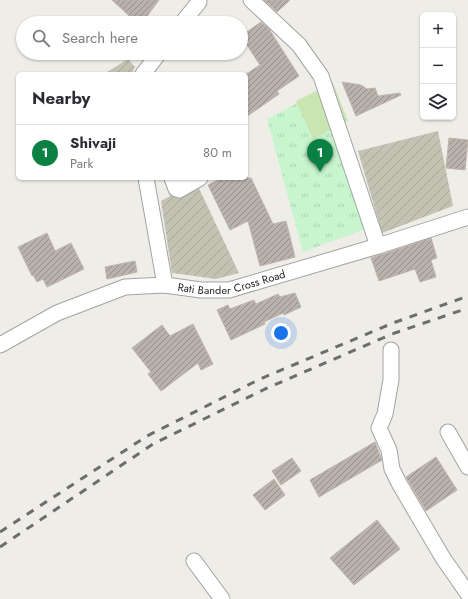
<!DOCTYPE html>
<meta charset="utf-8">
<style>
body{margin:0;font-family:Jost,sans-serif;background:#f2f2f3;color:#2b2b33}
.controls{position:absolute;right:12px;top:12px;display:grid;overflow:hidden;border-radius:6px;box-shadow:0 1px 3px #0004}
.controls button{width:36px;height:36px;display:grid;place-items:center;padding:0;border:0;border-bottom:1px solid #e1e1e2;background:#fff;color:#2b2b33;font:20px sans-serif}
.you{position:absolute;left:281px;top:333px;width:14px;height:14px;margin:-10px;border:3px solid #fff;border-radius:50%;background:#1a73e8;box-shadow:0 0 0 6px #1a73e833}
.badge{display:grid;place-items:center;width:26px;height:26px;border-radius:50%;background:#0b8043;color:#fff;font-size:13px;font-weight:700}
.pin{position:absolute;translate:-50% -33px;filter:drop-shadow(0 1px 2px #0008)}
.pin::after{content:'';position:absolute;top:21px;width:14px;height:12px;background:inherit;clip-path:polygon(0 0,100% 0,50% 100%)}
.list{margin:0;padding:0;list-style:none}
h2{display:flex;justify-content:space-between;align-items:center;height:52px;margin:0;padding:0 16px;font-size:17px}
h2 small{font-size:13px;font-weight:400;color:#7c7c81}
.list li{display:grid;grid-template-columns:26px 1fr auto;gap:12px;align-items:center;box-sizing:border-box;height:56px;padding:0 16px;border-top:1px solid #e1e1e2}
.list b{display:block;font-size:15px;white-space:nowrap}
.list p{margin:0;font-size:13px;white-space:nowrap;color:#7c7c81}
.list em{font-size:13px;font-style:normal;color:#7c7c81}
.icon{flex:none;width:22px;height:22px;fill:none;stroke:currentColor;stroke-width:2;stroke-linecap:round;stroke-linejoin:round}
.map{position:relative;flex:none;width:468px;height:599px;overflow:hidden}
.search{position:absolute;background:#fff;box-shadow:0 1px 3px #0004;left:16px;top:16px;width:232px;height:44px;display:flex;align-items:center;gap:10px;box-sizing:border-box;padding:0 14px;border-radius:22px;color:#7c7c81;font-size:15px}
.panel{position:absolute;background:#fff;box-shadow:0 1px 3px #0004;left:16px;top:72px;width:232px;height:108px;border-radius:6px}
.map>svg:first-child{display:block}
.construction{fill:url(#construction-furrows)}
.park{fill:url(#park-tufts)}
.garden{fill:#c9e5b1}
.building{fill:url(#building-hatch);stroke:#c0b4aa}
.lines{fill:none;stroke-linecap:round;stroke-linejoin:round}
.minor-casing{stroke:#a3a3a3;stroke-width:17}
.minor{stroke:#fff;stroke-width:15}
.rail{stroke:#6d6d6d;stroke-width:3;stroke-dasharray:8 8;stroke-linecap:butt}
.labels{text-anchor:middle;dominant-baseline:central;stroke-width:3.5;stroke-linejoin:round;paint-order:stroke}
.street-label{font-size:11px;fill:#1f1f1f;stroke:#fff}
</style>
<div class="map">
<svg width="468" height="599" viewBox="0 0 468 599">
<defs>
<pattern id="construction-furrows" width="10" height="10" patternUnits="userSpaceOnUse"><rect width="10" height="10" fill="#c3c3b3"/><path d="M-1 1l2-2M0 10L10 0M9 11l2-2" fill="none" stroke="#a7a79a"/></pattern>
<pattern id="park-tufts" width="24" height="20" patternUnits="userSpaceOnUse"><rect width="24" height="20" fill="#c8f5cd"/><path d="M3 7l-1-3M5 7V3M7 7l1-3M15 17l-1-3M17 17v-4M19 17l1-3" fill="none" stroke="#abd2b0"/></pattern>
<pattern id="building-hatch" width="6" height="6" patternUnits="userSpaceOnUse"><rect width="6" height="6" fill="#b9b2ac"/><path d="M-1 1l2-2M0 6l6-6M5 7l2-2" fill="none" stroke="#96908b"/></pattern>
</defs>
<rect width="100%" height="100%" fill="#efede7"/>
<!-- construction -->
<g class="construction">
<polygon points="128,59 135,67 132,74 104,74"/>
<polygon points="438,131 453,206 382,233 358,151"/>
<polygon points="196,182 239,273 216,279 172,273 161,201"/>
</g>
<!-- park -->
<polygon class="park" points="331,85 376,225 303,252 267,119"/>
<!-- garden -->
<polygon class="garden" points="333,83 348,121 313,139 296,101"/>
<!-- building -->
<g class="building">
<polygon points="112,0 159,0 142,23 137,23"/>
<polygon points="264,0 290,0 277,12"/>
<polygon points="261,22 269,29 299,76 277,91 279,94 246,117 246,74 260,65 241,36"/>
<polygon points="342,82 361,85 367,89 375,88 378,96 400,93 401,95 356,116"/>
<polygon points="449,138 468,140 465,170 446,168"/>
<polygon points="222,178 251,178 273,224 286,221 295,257 260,266 248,221 230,230 208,185"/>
<polygon points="47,233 55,251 71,243 84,269 47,287 43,279 37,282 33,275 32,276 18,247"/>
<polygon points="431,238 437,258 431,260 436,277 420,282 415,269 379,281 371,258"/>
<polygon points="135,261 137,272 107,279 105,267"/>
<polygon points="295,293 301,307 284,315 283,313 264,322 265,324 231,340 217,310 228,305 230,309 254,300 256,304 278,294 280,297"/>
<polygon points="193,324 213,364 201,370 198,363 161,391 148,374 151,372 132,348 162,325 170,336"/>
<polygon points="375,442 382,460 319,497 310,480"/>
<polygon points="436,457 457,490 426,511 406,477"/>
<polygon points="292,458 301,471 281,485 272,471"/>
<polygon points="274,479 285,495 265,510 253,495"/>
<polygon points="377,520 400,549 354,585 330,558"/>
</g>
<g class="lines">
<defs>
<g id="minor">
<polyline points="251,0 299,45 321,76 378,246"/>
<polyline points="182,23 199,2"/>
<polyline points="143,74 159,53"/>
<polyline points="146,178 165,285"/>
<polyline points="172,178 176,189 179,190 200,178"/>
<path id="s1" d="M0,345L57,313L125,287L165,285L201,290H229L378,246L468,217"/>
<polyline points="391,350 391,380 385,414 379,428 389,450 392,469 400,485 443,558 468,594"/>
<polyline points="448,432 468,467"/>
<polyline points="194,561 222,599"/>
</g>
</defs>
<!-- minor casing -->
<use href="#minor" class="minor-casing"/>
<!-- minor -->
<use href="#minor" class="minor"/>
<!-- rail -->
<g class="rail">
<polyline points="0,532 147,436 260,379 393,323 468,296"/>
<polyline points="0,547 153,444 265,389 392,334 468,308"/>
</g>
</g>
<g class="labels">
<!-- street labels -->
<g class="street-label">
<text stroke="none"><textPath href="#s1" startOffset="246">Rati Bander Cross Road</textPath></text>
</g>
</g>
</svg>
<div class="controls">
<button>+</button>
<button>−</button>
<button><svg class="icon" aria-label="layers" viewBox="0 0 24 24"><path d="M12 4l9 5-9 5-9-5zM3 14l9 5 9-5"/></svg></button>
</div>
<div class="you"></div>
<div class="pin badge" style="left:320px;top:172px">1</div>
<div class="search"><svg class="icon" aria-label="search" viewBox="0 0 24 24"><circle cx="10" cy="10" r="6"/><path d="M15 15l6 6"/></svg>Search here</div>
<section class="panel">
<h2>Nearby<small></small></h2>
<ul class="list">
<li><span class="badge">1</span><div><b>Shivaji</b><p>Park</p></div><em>80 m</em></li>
</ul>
</section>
</div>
